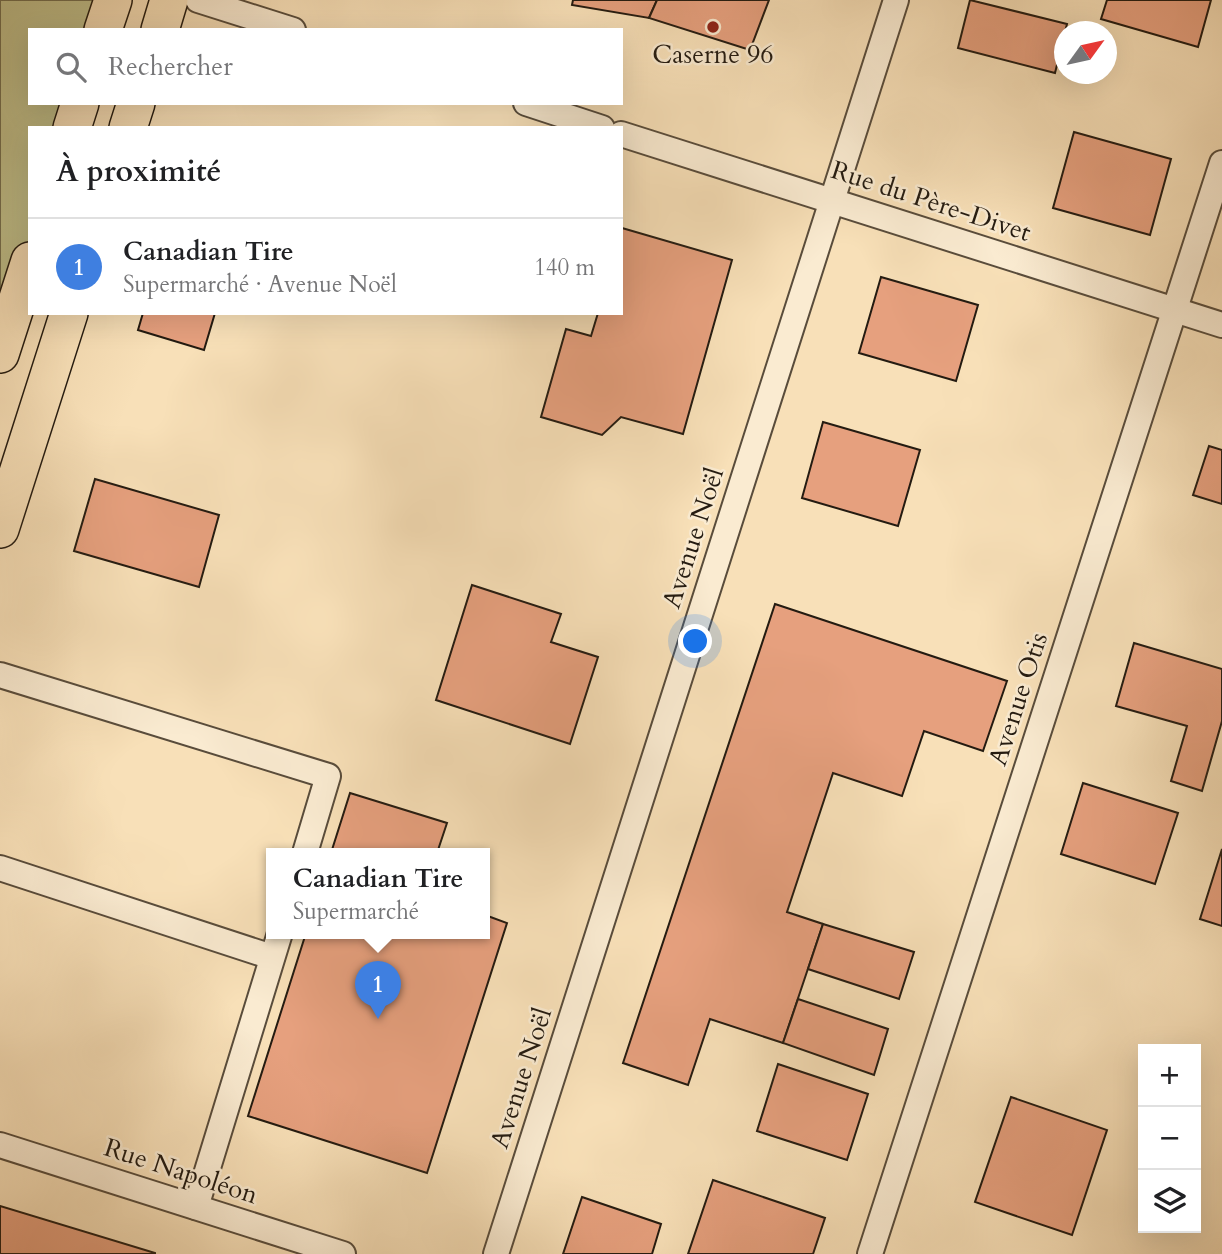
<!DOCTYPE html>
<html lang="fr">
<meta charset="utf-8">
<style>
body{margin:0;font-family:Cardo,serif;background:#f2f2f2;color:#202124}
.controls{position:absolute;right:21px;bottom:21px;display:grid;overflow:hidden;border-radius:0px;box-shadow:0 7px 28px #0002}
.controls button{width:63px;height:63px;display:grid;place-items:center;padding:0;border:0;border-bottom:2px solid #e0e0e0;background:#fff;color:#202124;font:35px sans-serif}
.compass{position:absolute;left:1054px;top:21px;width:63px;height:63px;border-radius:50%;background:#fff;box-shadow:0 7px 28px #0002;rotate:57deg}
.you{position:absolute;left:696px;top:642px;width:24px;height:24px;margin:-18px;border:5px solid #fff;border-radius:50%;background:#1a73e8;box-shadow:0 0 0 10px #1a73e833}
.badge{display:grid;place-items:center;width:46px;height:46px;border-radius:50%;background:#8f2418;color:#fff;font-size:23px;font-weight:700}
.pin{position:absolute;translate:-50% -58px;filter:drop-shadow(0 2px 4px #0008)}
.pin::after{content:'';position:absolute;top:37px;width:24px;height:21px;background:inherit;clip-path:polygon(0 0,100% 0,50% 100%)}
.popup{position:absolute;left:266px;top:848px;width:224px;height:91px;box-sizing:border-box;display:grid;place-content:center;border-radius:0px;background:#fff;filter:drop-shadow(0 2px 5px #0005);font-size:23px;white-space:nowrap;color:#757577}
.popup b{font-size:26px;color:#202124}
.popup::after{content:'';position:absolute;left:50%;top:100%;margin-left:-14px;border:14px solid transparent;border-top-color:#fff}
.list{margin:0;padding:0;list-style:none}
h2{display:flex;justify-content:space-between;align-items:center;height:91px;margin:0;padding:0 28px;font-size:30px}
h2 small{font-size:23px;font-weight:400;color:#757577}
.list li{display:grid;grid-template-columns:46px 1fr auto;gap:21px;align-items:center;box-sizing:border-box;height:98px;padding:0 28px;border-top:2px solid #e0e0e0}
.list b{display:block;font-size:26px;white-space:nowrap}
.list p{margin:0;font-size:23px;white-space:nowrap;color:#757577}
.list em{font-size:23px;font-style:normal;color:#757577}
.icon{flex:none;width:38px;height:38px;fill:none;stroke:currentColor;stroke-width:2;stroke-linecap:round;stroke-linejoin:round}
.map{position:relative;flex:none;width:1222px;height:1254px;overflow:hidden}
.search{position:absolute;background:#fff;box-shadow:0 7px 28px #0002;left:28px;top:28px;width:595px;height:77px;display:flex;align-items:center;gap:18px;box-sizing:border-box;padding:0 24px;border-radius:0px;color:#757577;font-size:26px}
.panel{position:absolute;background:#fff;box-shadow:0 7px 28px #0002;left:28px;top:126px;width:595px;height:189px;border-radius:0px}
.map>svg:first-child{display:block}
.green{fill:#c0c18d;stroke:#726e4f;stroke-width:2}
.building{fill:#e6a07e;stroke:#241b11;stroke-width:2}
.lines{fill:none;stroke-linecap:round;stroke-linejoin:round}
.minor-casing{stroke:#594c3b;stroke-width:28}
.highway-casing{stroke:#241b11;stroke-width:40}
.minor{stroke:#faebd1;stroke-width:24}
.highway{stroke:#f8e0b8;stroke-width:37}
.poi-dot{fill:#8f2418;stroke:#faebd1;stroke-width:2.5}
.labels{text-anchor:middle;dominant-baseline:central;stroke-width:5;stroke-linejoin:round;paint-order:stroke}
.poi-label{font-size:26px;fill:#241b11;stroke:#faebd1}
.street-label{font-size:26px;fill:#241b11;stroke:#faebd1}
</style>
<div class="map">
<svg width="1222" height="1254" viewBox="0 0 1222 1254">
<rect width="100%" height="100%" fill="#f8e0b8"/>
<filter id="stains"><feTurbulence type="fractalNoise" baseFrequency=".00286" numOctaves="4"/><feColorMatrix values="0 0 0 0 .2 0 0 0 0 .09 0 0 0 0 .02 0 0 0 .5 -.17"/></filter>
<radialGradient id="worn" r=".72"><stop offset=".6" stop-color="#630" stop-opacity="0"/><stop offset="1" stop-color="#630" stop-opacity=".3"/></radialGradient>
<!-- green -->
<polygon class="green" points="0,0 113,0 103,30 30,30 30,103 80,103 72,128 30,128 30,261 0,354"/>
<!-- building -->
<g class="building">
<polygon points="573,0 657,0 649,18 572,5"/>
<polygon points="657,0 769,0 750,50 649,18"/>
<polygon points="970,0 1067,24 1055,73 958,48"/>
<polygon points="1107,0 1211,0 1198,47 1101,19"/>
<polygon points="1074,132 1171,159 1150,235 1053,208"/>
<polygon points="622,228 732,260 683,434 621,417 602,435 541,417 566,329 591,336 598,313 621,313"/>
<polygon points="881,277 978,305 956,381 859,353"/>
<polygon points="143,313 215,313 204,350 138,330"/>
<polygon points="823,422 920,450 898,526 802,498"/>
<polygon points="1209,446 1222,450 1222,504 1193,495"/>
<polygon points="95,479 219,515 199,587 74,551"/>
<polygon points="472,585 561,614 551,642 598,657 570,744 436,700"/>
<polygon points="775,604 1007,681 983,751 924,731 902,796 833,773 787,912 823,924 783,1043 710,1019 688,1085 623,1063"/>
<polygon points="1134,643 1222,669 1222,721 1202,791 1171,781 1187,726 1116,706"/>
<polygon points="1083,783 1178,813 1155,884 1061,854"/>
<polygon points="350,793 447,823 437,853 331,853"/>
<polygon points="1222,849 1222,926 1200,919"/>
<polygon points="485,915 507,923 427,1173 248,1116 306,933 485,933"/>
<polygon points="823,924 914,952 899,999 808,969"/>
<polygon points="798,999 888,1029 874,1075 783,1043"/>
<polygon points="778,1064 868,1094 847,1160 757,1131"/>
<polygon points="1011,1097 1107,1130 1072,1235 975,1202"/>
<polygon points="713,1180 825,1218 813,1254 688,1254"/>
<polygon points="582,1197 661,1224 652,1254 563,1254"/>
<polygon points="0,1206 155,1253 155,1254 0,1254"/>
</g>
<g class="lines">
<defs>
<g id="minor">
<polyline points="198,0 293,30"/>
<polyline points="526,103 602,128"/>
<polyline points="621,134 1222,325"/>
<polyline points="0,675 328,776 305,853"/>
<polyline points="0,868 272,957"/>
<polyline points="0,1145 343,1254"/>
<polyline points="196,1207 280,933"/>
<polyline points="496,1254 896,0"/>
<polyline points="870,1254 1222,163"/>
</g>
<g id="highway">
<polyline points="103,30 113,0"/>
<polyline points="160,30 169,0"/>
<polyline points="72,128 80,103"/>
<polyline points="128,128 136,103"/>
<polyline points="0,354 30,261"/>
<polyline points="0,529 69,313"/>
</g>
</defs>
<!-- minor casing -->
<use href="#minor" class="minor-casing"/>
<!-- highway casing -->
<use href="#highway" class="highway-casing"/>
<!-- minor -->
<use href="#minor" class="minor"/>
<!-- highway -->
<use href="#highway" class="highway"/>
</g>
<!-- markers -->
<circle class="poi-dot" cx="713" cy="27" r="7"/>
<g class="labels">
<!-- poi labels -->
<g class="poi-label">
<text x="713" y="54">Caserne 96</text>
</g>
<!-- street labels -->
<g class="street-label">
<text transform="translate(931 201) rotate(18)">Rue du Père-Divet</text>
<text transform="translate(693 538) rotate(-72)">Avenue Noël</text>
<text transform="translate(1018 699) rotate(-72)">Avenue Otis</text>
<text transform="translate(521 1078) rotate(-72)">Avenue Noël</text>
<text transform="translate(181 1171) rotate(18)">Rue Napoléon</text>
</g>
</g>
<rect width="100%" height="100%" filter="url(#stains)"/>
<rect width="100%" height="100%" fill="url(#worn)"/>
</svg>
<div class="controls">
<button>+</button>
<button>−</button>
<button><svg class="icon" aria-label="layers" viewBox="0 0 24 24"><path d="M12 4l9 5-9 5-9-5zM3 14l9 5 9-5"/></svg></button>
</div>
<svg class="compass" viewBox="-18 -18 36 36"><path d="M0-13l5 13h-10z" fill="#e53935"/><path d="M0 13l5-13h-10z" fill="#757577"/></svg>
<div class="you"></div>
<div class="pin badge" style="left:378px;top:1019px;background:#3f7fe0">1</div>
<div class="popup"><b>Canadian Tire</b>Supermarché</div>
<div class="search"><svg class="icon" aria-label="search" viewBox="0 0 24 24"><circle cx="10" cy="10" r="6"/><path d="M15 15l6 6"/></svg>Rechercher</div>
<section class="panel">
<h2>À proximité<small></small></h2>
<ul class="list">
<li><span class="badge" style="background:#3f7fe0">1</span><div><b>Canadian Tire</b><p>Supermarché · Avenue Noël</p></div><em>140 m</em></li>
</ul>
</section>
</div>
